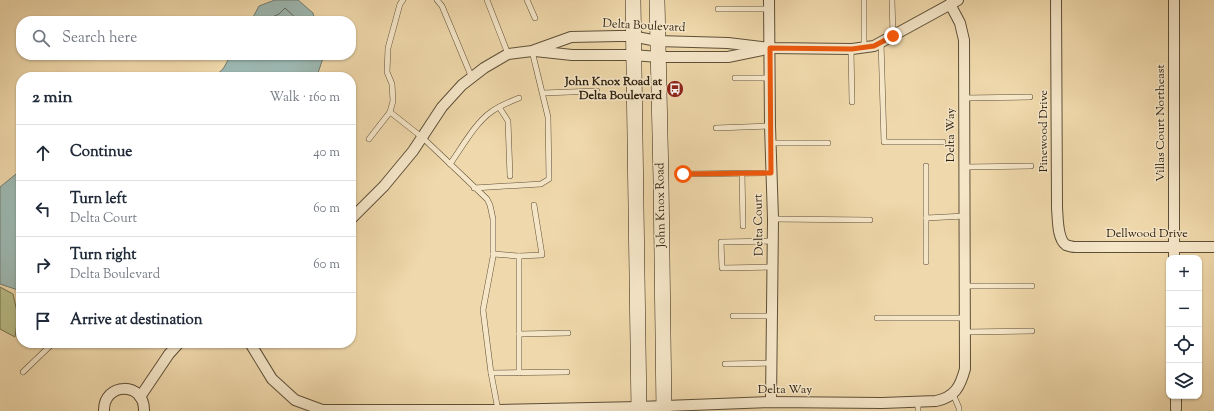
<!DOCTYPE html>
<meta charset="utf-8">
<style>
body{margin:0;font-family:"Sorts Mill Goudy",serif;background:#f2f2f3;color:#1f2937}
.controls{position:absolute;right:12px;bottom:12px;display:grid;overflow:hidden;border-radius:8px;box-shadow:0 1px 3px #0004}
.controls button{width:36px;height:36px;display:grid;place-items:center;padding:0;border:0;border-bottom:1px solid #e0e1e3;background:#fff;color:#1f2937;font:20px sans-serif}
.stop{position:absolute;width:12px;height:12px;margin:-9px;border:3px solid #ea580c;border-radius:50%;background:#fff}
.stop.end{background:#ea580c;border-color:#fff;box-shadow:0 1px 4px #0008}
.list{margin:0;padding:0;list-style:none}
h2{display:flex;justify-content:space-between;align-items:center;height:52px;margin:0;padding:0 16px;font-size:17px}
h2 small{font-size:13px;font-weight:400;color:#747a83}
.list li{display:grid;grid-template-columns:26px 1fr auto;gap:12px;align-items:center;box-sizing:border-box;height:56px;padding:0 16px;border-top:1px solid #e0e1e3}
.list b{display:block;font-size:15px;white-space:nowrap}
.list p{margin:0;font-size:13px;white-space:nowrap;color:#747a83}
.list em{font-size:13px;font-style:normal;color:#747a83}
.icon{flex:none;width:22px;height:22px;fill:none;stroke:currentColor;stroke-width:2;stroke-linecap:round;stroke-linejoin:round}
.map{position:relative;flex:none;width:1214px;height:411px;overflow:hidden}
.search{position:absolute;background:#fff;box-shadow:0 1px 3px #0004;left:16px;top:16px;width:340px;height:44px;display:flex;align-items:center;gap:10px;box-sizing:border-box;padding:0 14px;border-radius:16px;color:#747a83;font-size:15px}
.panel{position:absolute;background:#fff;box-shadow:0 1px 3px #0004;left:16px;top:72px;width:340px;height:276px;border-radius:16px}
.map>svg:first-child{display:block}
.green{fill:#b9bf89;stroke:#74704c}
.water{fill:#9cb8b2;stroke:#707c71}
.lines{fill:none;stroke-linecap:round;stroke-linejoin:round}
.shore{stroke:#656c61;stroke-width:1}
.service-casing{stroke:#5e4f37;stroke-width:6}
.minor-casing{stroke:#5e4f37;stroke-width:12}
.secondary-casing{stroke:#2e2110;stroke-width:16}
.service{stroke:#f5e6c8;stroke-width:5}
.minor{stroke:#f5e6c8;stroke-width:10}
.secondary{stroke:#f5e6c8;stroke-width:15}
.route{stroke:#ea580c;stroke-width:5}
.labels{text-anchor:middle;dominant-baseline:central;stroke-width:3;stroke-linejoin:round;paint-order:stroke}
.street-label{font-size:12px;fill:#2e2110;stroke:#f5e6c8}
.poi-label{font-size:12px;font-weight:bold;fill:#2e2110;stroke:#f5e6c8;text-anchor:end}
</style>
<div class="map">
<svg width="1214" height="411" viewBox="0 0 1214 411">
<rect width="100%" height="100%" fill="#efd8ab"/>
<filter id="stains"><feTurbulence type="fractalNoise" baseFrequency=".005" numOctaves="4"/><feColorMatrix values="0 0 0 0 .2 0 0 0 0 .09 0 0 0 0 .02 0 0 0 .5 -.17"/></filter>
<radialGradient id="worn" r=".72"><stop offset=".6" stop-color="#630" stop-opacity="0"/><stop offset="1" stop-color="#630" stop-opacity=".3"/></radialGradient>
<!-- green -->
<polygon class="green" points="0,287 13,294 18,316 15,337 0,329"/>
<!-- water -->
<g class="water">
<polygon points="275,0 298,0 313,13 315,21 251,21 259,6"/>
<polygon points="231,55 324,55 318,73 314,77 214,77 223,69"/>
<polygon points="21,170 21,291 0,284 0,187"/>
</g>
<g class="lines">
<!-- shore -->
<polyline class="shore" points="268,21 270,18 279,14 285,8 299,21"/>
<defs>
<g id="service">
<polyline points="437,0 442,6 472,78"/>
<polyline points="487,0 508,54"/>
<polyline points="527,0 535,18"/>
<polyline points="864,0 864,47"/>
<polyline points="892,0 893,36"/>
<polyline points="718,9 769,9"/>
<polyline points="881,42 884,142 943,142"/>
<polyline points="851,49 852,102"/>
<polyline points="735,78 770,78"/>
<polyline points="543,93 597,91"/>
<polyline points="964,98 1030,97"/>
<polyline points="499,107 508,121 510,176"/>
<polyline points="390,112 423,138 487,199 490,205 493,219 493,257 483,310 491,373 498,410"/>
<polyline points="716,128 770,126"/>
<polyline points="369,139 390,112 393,101 392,84 387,72 388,48 400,4 403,0"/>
<polyline points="771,143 828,143"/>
<path d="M450,164C461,149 475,123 491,112C499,106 509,102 519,98"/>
<polyline points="926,166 926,262"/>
<polyline points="965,167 1031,166"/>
<polyline points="742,173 743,226"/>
<polyline points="683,174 771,173"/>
<polyline points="474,188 541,184 549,179 548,117 532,51"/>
<polyline points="926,218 965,216"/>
<polyline points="773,219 870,220"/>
<polyline points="493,254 519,256 542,255 534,205"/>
<polyline points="519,256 519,373"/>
<polyline points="772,267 722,268 721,242 773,241"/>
<polyline points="965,286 1032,286"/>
<polyline points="733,316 772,316"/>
<polyline points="877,318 965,318"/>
<polyline points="965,332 1032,331"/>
<polyline points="519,334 568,333"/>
<polyline points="725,364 772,363"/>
<polyline points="23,372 53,343"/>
<polyline points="491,373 567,372"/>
<polyline points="953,394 959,408 959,411"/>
<polyline points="918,401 918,411"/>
</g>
<g id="minor">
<polyline points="769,0 770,126 773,219 771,402"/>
<path d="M1056,0L1057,208C1058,218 1057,239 1066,245C1069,246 1073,247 1075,247H1214"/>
<polyline points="1174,0 1174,258"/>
<polyline points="535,51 572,55 633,55 658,57 728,57 762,50"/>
<polyline points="351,219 384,186 413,151 442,107 462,85 484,68 508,54 532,51 571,37 619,36 632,36 657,41 728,43 770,48 852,49 874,46 958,0"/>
<path d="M250,343L272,379L295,400L322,410H498L639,407L771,402L882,403L936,401C955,397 960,387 965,369L964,40L960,23L950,4"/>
<polyline points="1176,396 1176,409"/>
<polyline points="140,397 169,354 179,343"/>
<path d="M104,411C103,382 145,381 144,411"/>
</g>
<g id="secondary">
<polyline points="633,0 639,411"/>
<polyline points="657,0 661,180 664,411"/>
</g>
</defs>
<!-- service casing -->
<use href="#service" class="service-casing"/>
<!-- minor casing -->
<use href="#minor" class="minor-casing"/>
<!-- secondary casing -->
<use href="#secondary" class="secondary-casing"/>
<!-- service -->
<use href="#service" class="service"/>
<!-- minor -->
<use href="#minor" class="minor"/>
<!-- secondary -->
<use href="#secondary" class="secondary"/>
</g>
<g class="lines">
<!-- route -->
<polyline class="route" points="683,174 771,173 770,48 852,49 874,46 893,36"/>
</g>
<!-- icons -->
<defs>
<symbol id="bus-disc" viewBox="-11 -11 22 22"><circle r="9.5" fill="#8f2418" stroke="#f5e6c8"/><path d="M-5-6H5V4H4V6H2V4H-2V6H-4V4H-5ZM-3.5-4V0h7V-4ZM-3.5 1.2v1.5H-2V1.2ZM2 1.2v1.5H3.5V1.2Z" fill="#fff"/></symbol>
</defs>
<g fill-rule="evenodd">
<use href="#bus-disc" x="665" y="79" width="20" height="20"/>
</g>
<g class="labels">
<!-- street labels -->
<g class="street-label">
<text transform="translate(644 26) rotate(3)">Delta Boulevard</text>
<text transform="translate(1161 123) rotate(-90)">Villas Court Northeast</text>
<text transform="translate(1044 131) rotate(-90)">Pinewood Drive</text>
<text transform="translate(951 135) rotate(-90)">Delta Way</text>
<text transform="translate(661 205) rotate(-91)">John Knox Road</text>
<text transform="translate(759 225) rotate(-91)">Delta Court</text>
<text x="1147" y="234">Dellwood Drive</text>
<text x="785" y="390">Delta Way</text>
</g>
<!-- poi labels -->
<g class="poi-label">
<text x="662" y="82">John Knox Road at<tspan x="662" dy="14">Delta Boulevard</tspan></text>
</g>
</g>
<rect width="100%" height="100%" filter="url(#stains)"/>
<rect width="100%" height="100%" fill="url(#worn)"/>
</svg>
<div class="controls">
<button>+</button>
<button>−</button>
<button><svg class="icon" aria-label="locate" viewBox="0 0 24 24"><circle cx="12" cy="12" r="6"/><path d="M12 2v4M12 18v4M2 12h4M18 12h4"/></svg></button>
<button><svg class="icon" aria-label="layers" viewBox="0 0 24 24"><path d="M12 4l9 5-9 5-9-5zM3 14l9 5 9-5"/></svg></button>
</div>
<div class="stop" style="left:683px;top:174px"></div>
<div class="stop end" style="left:893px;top:36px"></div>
<div class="search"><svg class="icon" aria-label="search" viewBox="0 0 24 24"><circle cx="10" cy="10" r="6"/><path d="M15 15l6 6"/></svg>Search here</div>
<section class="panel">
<h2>2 min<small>Walk · 160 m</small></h2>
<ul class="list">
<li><svg class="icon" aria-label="ahead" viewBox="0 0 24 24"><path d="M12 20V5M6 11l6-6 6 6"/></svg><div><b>Continue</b></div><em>40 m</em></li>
<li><svg class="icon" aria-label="left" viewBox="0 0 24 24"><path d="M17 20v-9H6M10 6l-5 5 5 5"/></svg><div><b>Turn left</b><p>Delta Court</p></div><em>60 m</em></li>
<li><svg class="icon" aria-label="right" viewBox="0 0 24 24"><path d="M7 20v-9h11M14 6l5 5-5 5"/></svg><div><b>Turn right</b><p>Delta Boulevard</p></div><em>60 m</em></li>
<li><svg class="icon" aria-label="arrive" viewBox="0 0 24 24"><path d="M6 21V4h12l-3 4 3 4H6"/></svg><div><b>Arrive at destination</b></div></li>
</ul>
</section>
</div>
